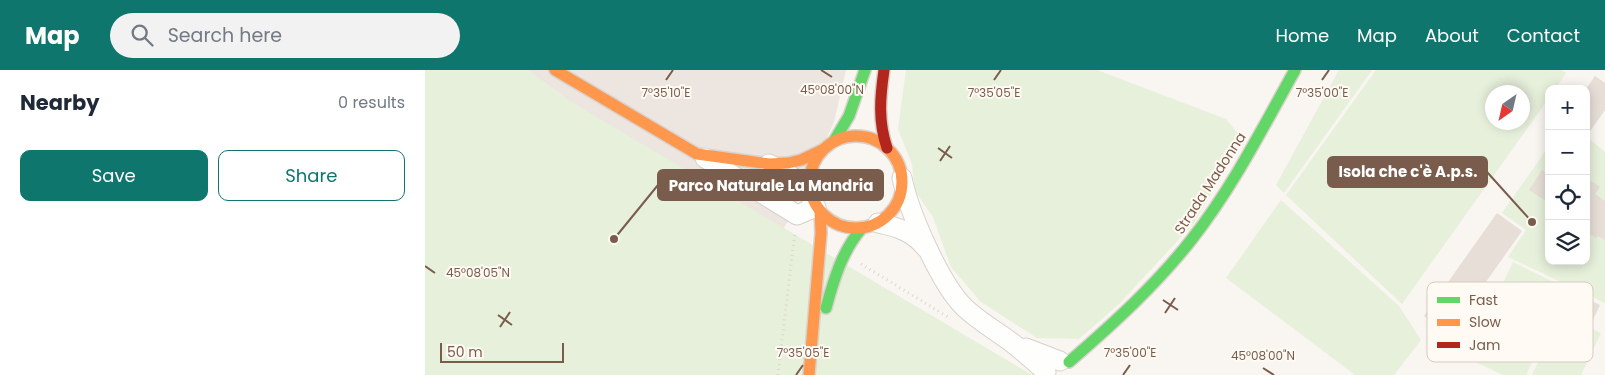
<!DOCTYPE html>
<meta charset="utf-8">
<style>
body{margin:0;font-family:Poppins,sans-serif;background:#f2f2f3;color:#1f2937}
.controls{position:absolute;right:15px;top:15px;display:grid;overflow:hidden;border-radius:10px;box-shadow:0 2px 12px #0003}
.controls button{width:45px;height:45px;display:grid;place-items:center;padding:0;border:0;border-bottom:1px solid #e0e1e3;background:#fff;color:#1f2937;font:25px sans-serif}
.compass{position:absolute;left:1060px;top:15px;width:45px;height:45px;border-radius:50%;background:#fff;box-shadow:0 2px 12px #0003;rotate:214deg}
.scale{position:absolute;left:15px;bottom:12px;width:124px;box-sizing:border-box;padding-left:5px;border:2px solid #7a5c4d;border-top:0;font-size:14px;line-height:18px;white-space:nowrap;color:#7a5c4d;-webkit-text-stroke:4px #fffaf3;paint-order:stroke}
.list{margin:0;padding:0;list-style:none}
h2{display:flex;justify-content:space-between;align-items:center;height:65px;margin:0;padding:0 20px;font-size:21px}
h2 small{font-size:16px;font-weight:400;color:#747a83}
.actions{display:flex;gap:10px;padding:15px 20px}
.actions a{flex:1;padding:11px 0;border:1px solid #0f766e;border-radius:10px;text-align:center;font-size:18px;color:#0f766e}
.actions .main{background:#0f766e;color:#fff}
.icon{flex:none;width:28px;height:28px;fill:none;stroke:currentColor;stroke-width:2;stroke-linecap:round;stroke-linejoin:round}
.map{position:relative;flex:none;width:1180px;height:305px;overflow:hidden}
header{display:flex;align-items:center;gap:30px;box-sizing:border-box;height:70px;padding:0 25px;background:#0f766e;color:#fff}
header strong{font-size:24px}
nav{display:flex;gap:28px;margin-inline-start:auto;font-size:18px}
.search{width:350px;height:45px;background:#f2f2f3;display:flex;align-items:center;gap:12px;box-sizing:border-box;padding:0 18px;border-radius:28px;color:#747a83;font-size:19px}
main{display:flex}
aside{flex:1;background:#fff}
.map>svg:first-child{display:block}
.industrial{fill:#ede5e0}
.green{fill:#e7f0db;fill-rule:evenodd}
.building{fill:#e6ded7}
.lines{fill:none;stroke-linecap:round;stroke-linejoin:round}
.street-casing{stroke:#d7d1cb;stroke-width:21}
.fast-casing{stroke:#d9d2cb;stroke-width:14}
.slow-casing{stroke:#d9d2cb;stroke-width:14}
.jam-casing{stroke:#d9d2cb;stroke-width:14}
.path{stroke:#dcd5d0;stroke-width:3;stroke-dasharray:1 4;stroke-linecap:butt}
.street{stroke:#fefefd;stroke-width:19}
.fast{stroke:#63d668;stroke-width:11}
.slow{stroke:#ff974d;stroke-width:11}
.jam{stroke:#b3261e;stroke-width:11}
.ticks{fill:none;stroke:#7a5c4d;stroke-width:2}
.labels{text-anchor:middle;dominant-baseline:central;stroke-width:4;stroke-linejoin:round;paint-order:stroke}
.street-label{font-size:14px;fill:#7a5c4d;stroke:#fffaf3}
.key{fill:#fffaf3;stroke:#d7cbc1;stroke-width:1}
.key-label{font-size:14px;fill:#7a5c4d}
.ticks-label{font-size:12px;text-anchor:middle;fill:#7a5c4d;stroke:#fffaf3;stroke-width:4;stroke-linejoin:round;paint-order:stroke}
.leader{fill:none;stroke:#7a5c4d;stroke-width:2}
.callout-dot{fill:#7a5c4d;stroke:#fffaf3;stroke-width:2}
.callout{fill:#7a5c4d;stroke:#7a5c4d;stroke-width:2}
.callout-label{font-size:15px;text-anchor:middle;font-weight:bold;fill:#fff}
</style>
<header>
<strong>Map</strong>
<div class="search"><svg class="icon" aria-label="search" viewBox="0 0 24 24"><circle cx="10" cy="10" r="6"/><path d="M15 15l6 6"/></svg>Search here</div>
<nav><a>Home</a><a>Map</a><a>About</a><a>Contact</a></nav>
</header>
<main>
<aside>
<h2>Nearby<small>0 results</small></h2>
<ul class="list">
</ul>
<div class="actions"><a class="main">Save</a><a>Share</a></div>
</aside>
<div class="map">
<svg width="1180" height="305" viewBox="0 0 1180 305">
<rect width="100%" height="100%" fill="#f9f5f0"/>
<!-- industrial -->
<polygon class="industrial" points="0,0 421,0 409,52 364,150 272,289"/>
<!-- green -->
<g class="green">
<polygon points="0,0 103,0 148,33 607,305 0,305"/>
<polygon points="481,0 672,0 801,49 818,70 769,153 695,233 654,269 612,268 556,232 526,197 508,147 490,121 487,94 473,59"/>
<polygon points="914,0 947,0 859,123 851,115"/>
<path d="M951,0H1137L1141,3L1130,19H1124V28L977,234L861,125ZM1068,22H1098V52H1068Z"/>
<polygon points="1161,66 1180,82 1180,233 1083,187 1101,160 1077,143 1124,76 1124,191 1161,191"/>
<polygon points="856,130 974,236 996,270 969,305 930,305 801,208"/>
<polygon points="1088,192 1143,219 1101,305 1078,305 1042,288"/>
<polygon points="1136,244 1176,263 1156,305 1107,305"/>
</g>
<!-- building -->
<g class="building">
<polygon points="1170,6 1180,13 1180,40 1163,64 1161,63 1161,19"/>
<polygon points="1124,99 1124,133 1104,120 1117,100 1121,103"/>
<polygon points="1161,108 1175,117 1170,124 1180,131 1180,170 1173,166 1171,168 1161,162"/>
<polygon points="1072,143 1097,161 1024,264 999,246"/>
<polygon points="1148,222 1175,235 1166,254 1139,241"/>
</g>
<g class="lines">
<defs>
<g id="street">
<polyline points="280,88 372,145 391,137"/>
<polyline points="344,94 369,108 386,127"/>
<path d="M477,108C484,142 515,214 540,238C554,251 571,261 586,272C598,281 610,292 621,302"/>
<path d="M453,153C473,157 488,162 501,178"/>
<polyline points="601,278 635,291"/>
</g>
<g id="fast">
<polyline points="409,71 424,46 440,0"/>
<path d="M401,238C409,209 417,181 437,158"/>
<path d="M644,292C688,254 731,215 767,169C808,117 838,57 870,0"/>
</g>
<g id="slow">
<polyline points="130,0 272,84 344,94 363,93 376,90 397,80"/>
<circle cx="431" cy="112" r="46"/>
<polyline points="384,305 396,163 395,141"/>
</g>
<path id="jam" d="M459,0C455,28 453,51 462,78"/>
</defs>
<!-- street casing -->
<use href="#street" class="street-casing"/>
<!-- fast casing -->
<use href="#fast" class="fast-casing"/>
<!-- slow casing -->
<use href="#slow" class="slow-casing"/>
<!-- jam casing -->
<use href="#jam" class="jam-casing"/>
<!-- path -->
<g class="path">
<polyline points="436,194 523,247"/>
<polyline points="353,305 370,161"/>
</g>
<!-- street -->
<use href="#street" class="street"/>
<!-- fast -->
<use href="#fast" class="fast"/>
<!-- slow -->
<use href="#slow" class="slow"/>
<!-- jam -->
<use href="#jam" class="jam"/>
</g>
<!-- ticks -->
<path class="ticks" d="M396,0L407,7M241,10L248,0M569,10L576,0M897,10L904,0M513,78L527,88M515,91L525,76M0,196L10,203M738,230L753,240M740,243L750,228M73,245L87,255M75,257L85,242M838,298L849,305M371,305L378,295M698,305L705,295"/>
<g class="labels">
<!-- street labels -->
<g class="street-label">
<text transform="translate(785 113) rotate(-57)">Strada Madonna</text>
</g>
</g>
<!-- legend -->
<rect x="1002" y="212" width="166" height="80" rx="8" class="key"/>
<rect x="1012" y="227" width="23" height="6" fill="#63d668"/>
<rect x="1012" y="249" width="23" height="7" fill="#ff974d"/>
<rect x="1012" y="272" width="23" height="6" fill="#b3261e"/>
<g class="key-label">
<text x="1044" y="235">Fast</text>
<text x="1044" y="257">Slow</text>
<text x="1044" y="280">Jam</text>
</g>
<g class="ticks-label">
<text x="407" y="24">45°08'00"N</text>
<text x="241" y="27">7°35'10"E</text>
<text x="569" y="27">7°35'05"E</text>
<text x="897" y="27">7°35'00"E</text>
<text x="53" y="207">45°08'05"N</text>
<text x="378" y="287">7°35'05"E</text>
<text x="705" y="287">7°35'00"E</text>
<text x="838" y="290">45°08'00"N</text>
</g>
<!-- callouts -->
<path class="leader" d="M1107 152L1062 102M189 169L233 115"/>
<g class="callout-dot">
<circle cx="1107" cy="152" r="5"/>
<circle cx="189" cy="169" r="5"/>
</g>
<g class="callout">
<rect x="903" y="87" width="159" height="30" rx="5"/>
<rect x="233" y="100" width="225" height="30" rx="5"/>
</g>
<g class="callout-label">
<text x="983" y="107">Isola che c'è A.p.s.</text>
<text x="346" y="121">Parco Naturale La Mandria</text>
</g>
</svg>
<div class="controls">
<button>+</button>
<button>−</button>
<button><svg class="icon" aria-label="locate" viewBox="0 0 24 24"><circle cx="12" cy="12" r="6"/><path d="M12 2v4M12 18v4M2 12h4M18 12h4"/></svg></button>
<button><svg class="icon" aria-label="layers" viewBox="0 0 24 24"><path d="M12 4l9 5-9 5-9-5zM3 14l9 5 9-5"/></svg></button>
</div>
<svg class="compass" viewBox="-18 -18 36 36"><path d="M0-13l5 13h-10z" fill="#e53935"/><path d="M0 13l5-13h-10z" fill="#747a83"/></svg>
<div class="scale">50 m</div>
</div>
</main>
